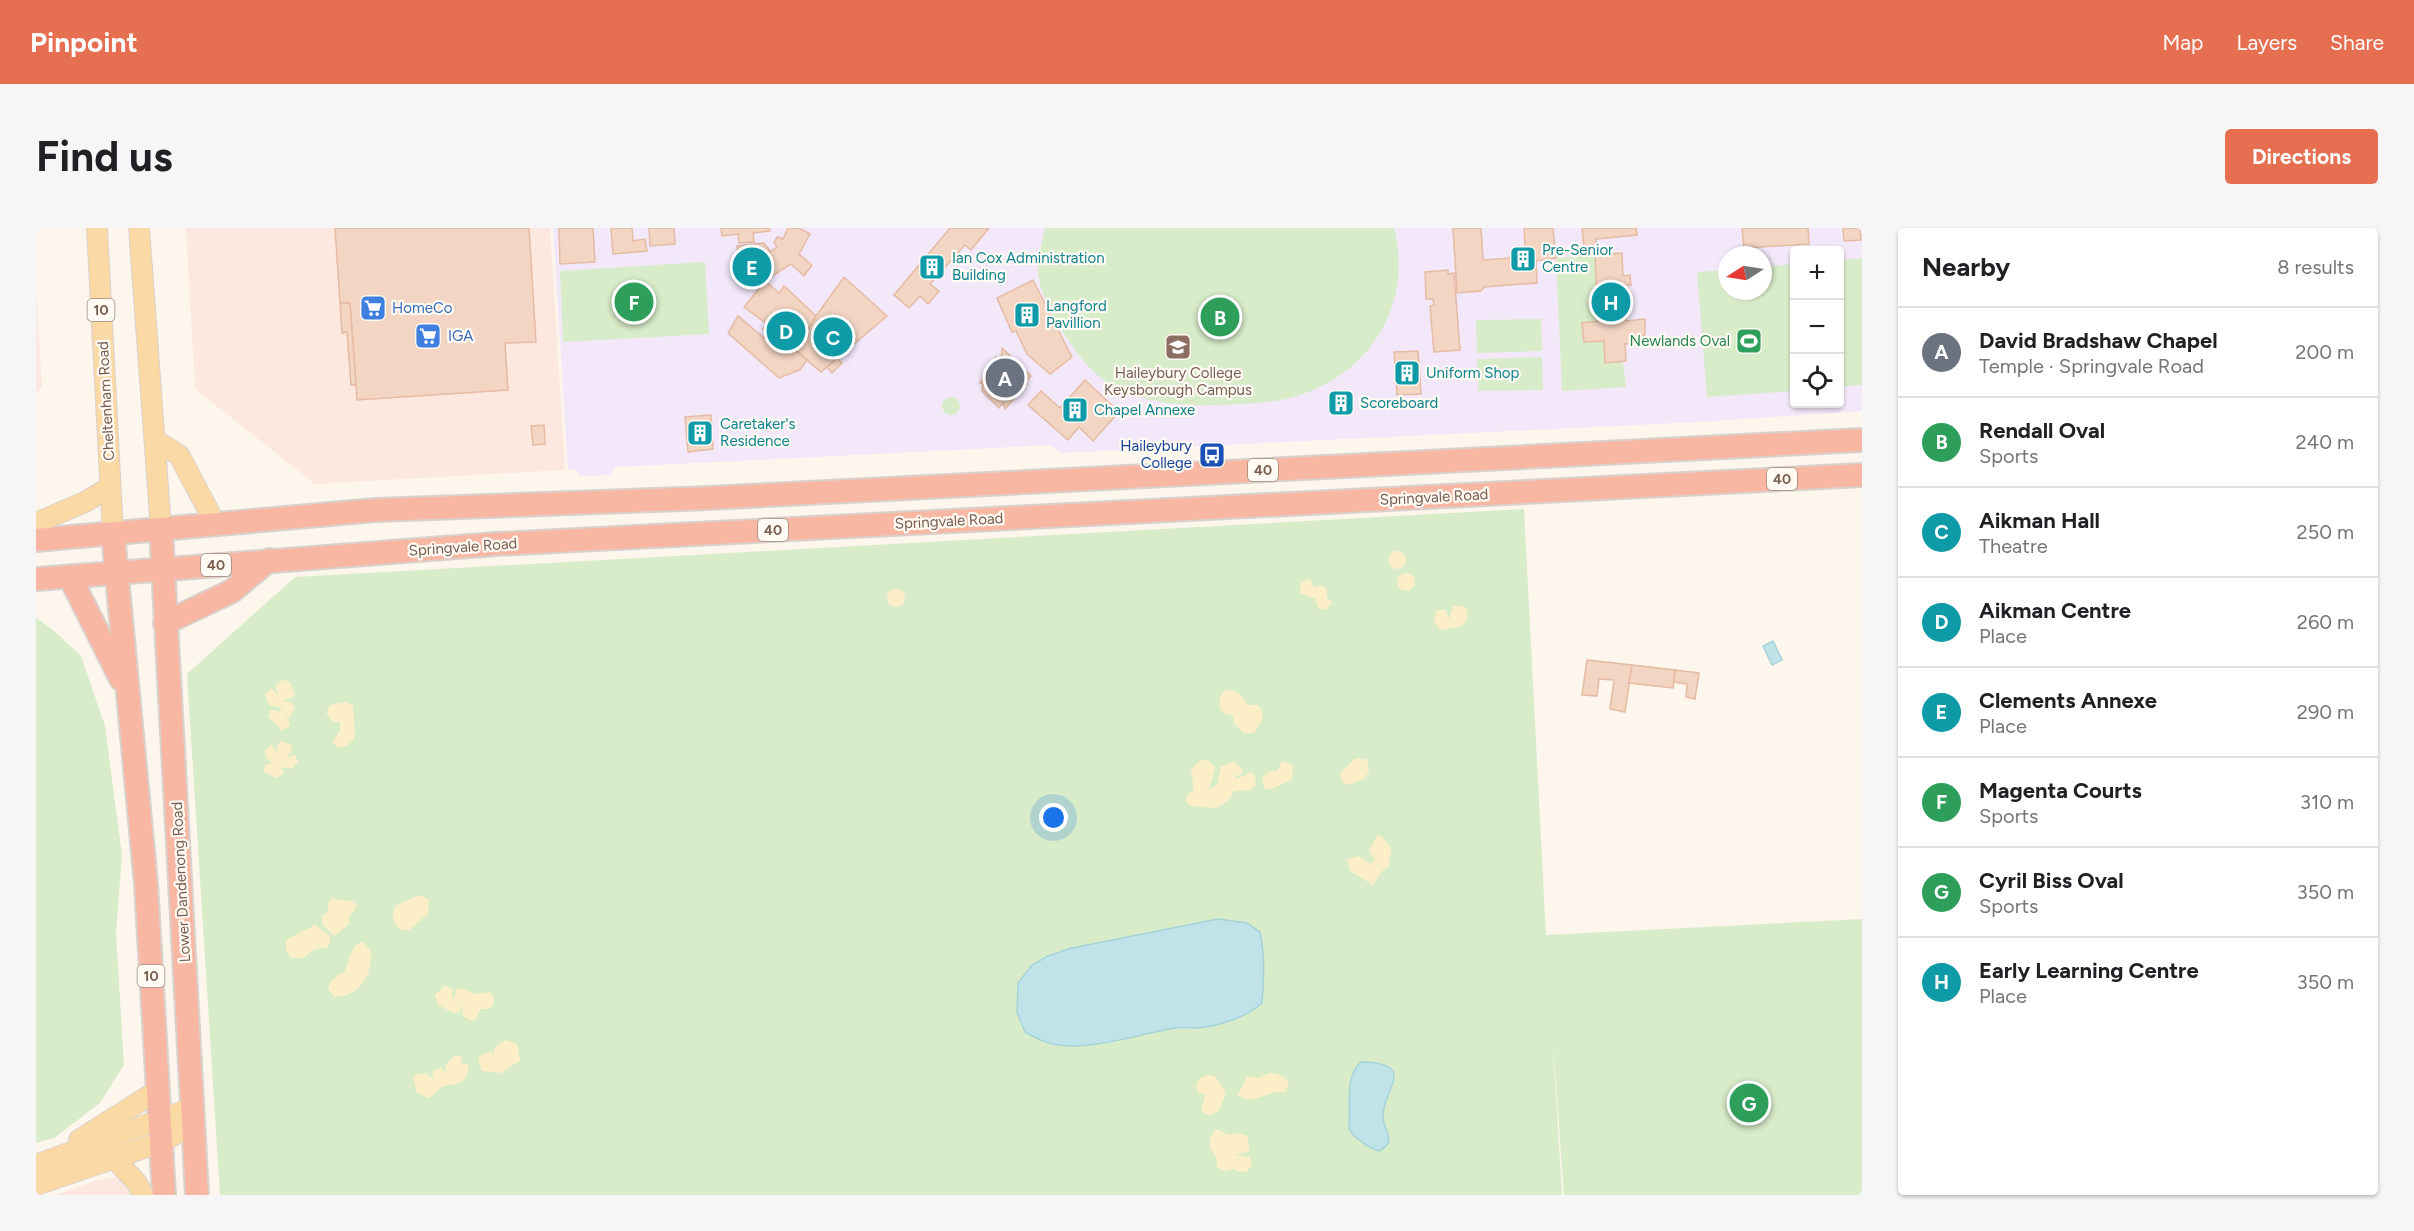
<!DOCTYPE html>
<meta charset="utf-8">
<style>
body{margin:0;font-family:Figtree,sans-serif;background:#f6f6f6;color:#202124}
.controls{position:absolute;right:18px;top:18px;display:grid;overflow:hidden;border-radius:6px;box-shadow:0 2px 4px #0004}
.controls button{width:54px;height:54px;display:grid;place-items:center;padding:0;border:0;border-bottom:2px solid #e0e0e0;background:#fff;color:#202124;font:30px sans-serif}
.compass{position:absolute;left:1682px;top:18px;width:54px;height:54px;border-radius:50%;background:#fff;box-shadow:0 2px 4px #0004;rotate:258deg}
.you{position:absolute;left:1018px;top:590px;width:21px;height:21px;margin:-15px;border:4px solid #fff;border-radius:50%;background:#1a73e8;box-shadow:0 0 0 9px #1a73e833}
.badge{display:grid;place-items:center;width:39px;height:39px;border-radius:50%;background:#e76f51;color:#fff;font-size:20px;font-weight:700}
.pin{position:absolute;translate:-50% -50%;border:3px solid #fff;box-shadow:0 2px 6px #0006}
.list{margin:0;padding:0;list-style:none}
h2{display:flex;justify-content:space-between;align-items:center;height:78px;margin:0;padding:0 24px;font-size:26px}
h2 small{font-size:20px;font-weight:400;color:#757577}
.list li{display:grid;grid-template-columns:39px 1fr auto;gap:18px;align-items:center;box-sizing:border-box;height:90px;padding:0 24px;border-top:2px solid #e0e0e0}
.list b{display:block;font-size:22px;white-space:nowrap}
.list p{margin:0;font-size:20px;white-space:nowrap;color:#757577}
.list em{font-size:20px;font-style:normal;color:#757577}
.icon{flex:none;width:33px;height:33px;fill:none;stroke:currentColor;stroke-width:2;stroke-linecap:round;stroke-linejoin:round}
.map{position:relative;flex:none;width:1826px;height:967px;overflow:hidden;border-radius:6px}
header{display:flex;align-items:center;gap:36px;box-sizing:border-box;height:84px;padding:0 30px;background:#e76f51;color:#fff}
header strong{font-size:28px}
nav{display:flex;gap:33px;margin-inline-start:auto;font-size:21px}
.intro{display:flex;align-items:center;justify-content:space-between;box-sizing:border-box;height:144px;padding:0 36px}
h1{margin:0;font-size:42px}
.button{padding:15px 27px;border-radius:6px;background:#e76f51;color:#fff;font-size:21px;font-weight:700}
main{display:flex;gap:36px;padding:0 36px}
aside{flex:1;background:#fff;border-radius:6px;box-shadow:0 2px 4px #0004}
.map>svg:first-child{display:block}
.commercial{fill:#fde8e0}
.education{fill:#f3e8fa;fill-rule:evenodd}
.green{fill:#d8ecc9}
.sand{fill:#fcefc7}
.water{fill:#bfe3e8;stroke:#a5d3da;stroke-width:1.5}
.building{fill:#f3d5c3;stroke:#e6bba3;stroke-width:1.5}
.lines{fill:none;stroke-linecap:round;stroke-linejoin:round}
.major-casing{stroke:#dad1cd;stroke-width:22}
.highway-casing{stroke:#dad1cd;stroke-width:26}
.major{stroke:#fbd9a5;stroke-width:20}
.highway{stroke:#f7b7a3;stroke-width:22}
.labels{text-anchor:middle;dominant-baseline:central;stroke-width:4.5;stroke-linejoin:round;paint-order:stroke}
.shield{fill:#fffaf3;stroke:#a28b7f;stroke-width:1.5}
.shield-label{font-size:14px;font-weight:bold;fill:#7a5c4d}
.culture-label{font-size:15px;fill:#0d838f;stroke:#fffaf3;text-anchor:start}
.shop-label{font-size:15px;fill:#366cbe;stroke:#fffaf3;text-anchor:start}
.leisure-label{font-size:15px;fill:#27864d;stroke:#fffaf3;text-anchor:end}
.education-label{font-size:15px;fill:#785e54;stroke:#fffaf3}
.street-label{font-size:15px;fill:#7a5c4d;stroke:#fffaf3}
.transit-label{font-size:15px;fill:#164399;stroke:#fffaf3;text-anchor:end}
</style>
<header>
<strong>Pinpoint</strong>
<nav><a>Map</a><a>Layers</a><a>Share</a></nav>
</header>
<div class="intro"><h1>Find us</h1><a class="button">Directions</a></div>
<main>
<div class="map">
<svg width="1826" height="967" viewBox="0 0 1826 967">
<rect width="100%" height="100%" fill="#fdf6ec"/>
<!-- commercial -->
<g class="commercial">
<polygon points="150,0 514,0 529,242 279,256 159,161"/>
<polygon points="0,61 6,159 0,165"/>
<polygon points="82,949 95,967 20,967 61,952"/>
</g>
<!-- education -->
<path class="education" d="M517,0H1826V183L1662,194L1024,225L1015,217L721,232L580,239L574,247L544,248L538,241L532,242ZM1758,22H1804V176H1758ZM1691,27H1727V63H1691Z"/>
<!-- green -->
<g class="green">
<path d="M1009,0H1358C1377,73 1338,141 1267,166C1241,176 1209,176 1181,177C1143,178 1100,175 1068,152C1051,140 1040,124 1029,107C1016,89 1003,64 1002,41C1001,28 1007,13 1009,0Z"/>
<polygon points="1559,27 1562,93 1546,95 1548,114 1568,113 1569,135 1587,133 1590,159 1526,163 1520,30"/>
<polygon points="1826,30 1826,157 1804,159 1804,32"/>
<polygon points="669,34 673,106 527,114 524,43"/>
<polygon points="1758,36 1758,163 1671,169 1661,44 1691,42 1691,63 1727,63 1727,39"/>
<polygon points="1505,91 1506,123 1441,125 1440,92"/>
<polygon points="1506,129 1507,162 1442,163 1441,131"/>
<circle cx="915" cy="178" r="9"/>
<polygon points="1488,281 1510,707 1826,691 1826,967 1528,967 1516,801 1526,967 184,967 151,446 259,349"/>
<polygon points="0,390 17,402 45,428 69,498 86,627 80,705 88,837 64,875 18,910 0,915"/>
</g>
<!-- sand -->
<g class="sand">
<circle cx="1361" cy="332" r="9"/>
<circle cx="1370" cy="354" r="9"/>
<polygon points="1274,351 1278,359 1285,358 1291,361 1290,369 1297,374 1291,381 1283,382 1279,371 1264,365 1265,355"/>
<circle cx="860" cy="370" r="9"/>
<polygon points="1417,378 1425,378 1431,381 1431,392 1426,398 1404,402 1398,393 1400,383 1409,381 1413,391"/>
<polygon points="249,451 255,455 259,468 247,473 256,475 259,480 253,490 246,488 253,492 254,497 246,503 232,488 235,481 243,484 246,480 233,477 229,467 235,460 243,468 239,457"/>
<path d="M1190,462C1198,461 1210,469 1211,477H1221L1225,480L1227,490L1218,505H1208L1198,496L1197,487H1191L1184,481V469Z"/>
<path d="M310,474L317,478L319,509C315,516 309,520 300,519L297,513L304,503V494L296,493L290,484L295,477Z"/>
<polygon points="244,513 255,517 256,523 250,529 259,527 262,533 256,541 246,539 248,545 241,550 228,544 229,537 236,535 230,530 229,522 236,517 242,525 241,518"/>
<polygon points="1320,530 1331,532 1333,544 1326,552 1311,557 1307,555 1304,545"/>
<polygon points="1169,532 1173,533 1179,540 1173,562 1181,557 1185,539 1198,533 1206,540 1206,546 1199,548 1200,551 1215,544 1219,549 1220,557 1214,562 1199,563 1191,573 1180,580 1154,578 1150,573 1151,567 1158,562 1155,543 1163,533"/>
<polygon points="1246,533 1257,537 1256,551 1236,561 1229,561 1226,550 1232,544 1241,543"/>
<path d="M1341,608H1345C1362,629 1353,615 1353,639L1346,643L1337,657L1314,643L1311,632L1322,628L1335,636L1339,631L1333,623Z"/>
<path d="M384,667L393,672L392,686L373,702L363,701C357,695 355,686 359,678Z"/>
<polygon points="295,671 316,673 321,678 313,689 313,696 298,708 286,696 286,688 292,683 292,676"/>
<polygon points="279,697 293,707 294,715 292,719 279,721 267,730 255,730 250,722 250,712"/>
<path d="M327,714L335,723C336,747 325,768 299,769L292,761C295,751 300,749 308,744C315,733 312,718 327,714Z"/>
<polygon points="409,757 417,762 416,770 418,771 420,762 426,760 439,766 453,764 457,767 458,775 454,781 444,781 440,792 432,792 426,787 428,776 424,783 418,785 402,777 399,767"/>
<polygon points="470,812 481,816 484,833 464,845 446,843 442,829 455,823 458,826 459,819"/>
<path d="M419,827L426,829L425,837L429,835L433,838C431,856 422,856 408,858C403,859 398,868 392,870L381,865L377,850L379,847L389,845L398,851L396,844L405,839L411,846L409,837Z"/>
<path d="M1233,845C1242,845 1252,848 1253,858L1249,864C1234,861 1216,879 1202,867L1211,848L1223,850Z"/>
<polygon points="1172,847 1180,849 1190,865 1183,882 1174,888 1165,883 1169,866 1162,864 1160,858 1163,851"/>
<polygon points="1180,901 1193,907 1201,905 1212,908 1213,923 1198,927 1214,929 1216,935 1212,943 1204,944 1197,941 1189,943 1181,939 1180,929 1174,920 1174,910"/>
</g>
<!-- water -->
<g class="water">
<polygon points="1737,413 1746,432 1736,437 1727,418"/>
<path d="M1182,691L1211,695L1224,704C1229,728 1228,750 1226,775C1211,789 1183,798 1162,800C1154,800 1146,799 1138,800C1105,806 1057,822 1023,817C1011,816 1000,810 989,804L981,784L982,755L996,737L1012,728L1036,720Z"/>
<path d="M1325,834C1383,835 1347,862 1347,887C1346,902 1363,913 1343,923C1334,921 1315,908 1313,900C1315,880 1308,848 1325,834Z"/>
</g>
<!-- building -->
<g class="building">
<polygon points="299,0 493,0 500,114 469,115 472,162 321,172 314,75 304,75"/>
<polygon points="523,0 557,0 559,34 524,36"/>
<polygon points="575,0 596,0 597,13 609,11 611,23 577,26"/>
<polygon points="613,0 638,0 639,16 614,18"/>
<polygon points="685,0 733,0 734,3 717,5 718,14 703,15 702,6 686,8"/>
<polygon points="752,0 763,0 774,6 763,26 776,37 768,48 755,36 736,48 723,31 741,19 738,15 741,9 747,11"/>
<polygon points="914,0 953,0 935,22 929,17 894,56 903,63 892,76 884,68 873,80 858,67"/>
<polygon points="1417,0 1445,0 1447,32 1490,29 1488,0 1517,0 1520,30 1500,33 1501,55 1448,59 1445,63 1421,65"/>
<polygon points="1546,0 1600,0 1601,7 1560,11 1560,18 1548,19"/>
<polygon points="1706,0 1772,0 1773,16 1708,20"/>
<polygon points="1807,0 1824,0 1825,12 1808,13"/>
<polygon points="728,15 734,23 723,31 736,48 704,52 701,18"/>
<polygon points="1586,25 1587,48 1594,47 1595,57 1588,58 1590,93 1609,91 1609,107 1595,108 1596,115 1589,116 1590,133 1569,135 1568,113 1548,114 1546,95 1562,93 1559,27"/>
<polygon points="1412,42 1412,46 1418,45 1424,122 1398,124 1394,78 1398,77 1397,71 1390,71 1389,44"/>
<polygon points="808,49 851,88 785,144 759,122 780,88"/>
<polygon points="997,52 1036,129 1014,146 991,126 980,103 976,104 961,70"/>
<polygon points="729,53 743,65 748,58 780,88 759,122 771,132 764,142 743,150 692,105 702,88 728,110 731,105 727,101 731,96 708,79"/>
<polygon points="304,75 314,75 320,157 315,157 311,104 306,105"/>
<polygon points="966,120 995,148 989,154 991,156 969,181 967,175 963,180 946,163 947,156 944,155 960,129 965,134"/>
<polygon points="1382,123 1385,166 1361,167 1358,124"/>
<polygon points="801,130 806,135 796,145 791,139"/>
<polygon points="1049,152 1083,184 1057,213 1043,199 1032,212 992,177 1005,163 1024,180"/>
<polygon points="1310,169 1313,173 1300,182 1298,177"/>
<polygon points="675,187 677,221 652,224 649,189"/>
<polygon points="508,197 509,216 497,217 495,198"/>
<polygon points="1551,432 1596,437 1589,484 1574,481 1578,452 1563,451 1561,468 1546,467"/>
<polygon points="1596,437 1639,442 1637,460 1593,455"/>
<polygon points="1639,442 1663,445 1659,471 1650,469 1651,456 1638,454"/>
</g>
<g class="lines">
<defs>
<g id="major">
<polyline points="61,0 77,306"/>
<polyline points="103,0 125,301"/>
<polyline points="119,212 143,227 179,295"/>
<polyline points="0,295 49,274 74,259"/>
<polyline points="43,912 122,862"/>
<polyline points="79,931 101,955 107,967"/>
<polyline points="0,937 156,880"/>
<polyline points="0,957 125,914 157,897"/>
</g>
<g id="highway">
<polyline points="125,301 161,967"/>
<polyline points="77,306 110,656 128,967"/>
<polyline points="0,312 340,282 673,270 1826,212"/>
<polyline points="34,349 85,451"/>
<polyline points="0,351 460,316 1826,247"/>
<polyline points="129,395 196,363 233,332"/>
</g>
</defs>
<!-- major casing -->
<use href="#major" class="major-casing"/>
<!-- highway casing -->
<use href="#highway" class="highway-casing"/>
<!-- major -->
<use href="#major" class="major"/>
<!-- highway -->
<use href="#highway" class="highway"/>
</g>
<!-- icons -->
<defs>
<symbol id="building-square" viewBox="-11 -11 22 22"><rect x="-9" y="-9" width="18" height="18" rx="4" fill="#0f9aa8" stroke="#fffaf3"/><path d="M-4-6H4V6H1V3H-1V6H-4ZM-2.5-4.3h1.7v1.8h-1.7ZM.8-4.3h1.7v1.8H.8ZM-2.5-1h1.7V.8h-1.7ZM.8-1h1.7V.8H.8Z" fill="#fff"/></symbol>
<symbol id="supermarket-square" viewBox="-11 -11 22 22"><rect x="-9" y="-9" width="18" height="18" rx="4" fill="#3f7fe0" stroke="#fffaf3"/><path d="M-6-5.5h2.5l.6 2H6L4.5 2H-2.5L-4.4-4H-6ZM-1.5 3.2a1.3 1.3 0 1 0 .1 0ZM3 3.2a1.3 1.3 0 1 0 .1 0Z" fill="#fff"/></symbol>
<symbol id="stadium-square" viewBox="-11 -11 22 22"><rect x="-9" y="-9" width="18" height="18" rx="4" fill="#2e9e5b" stroke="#fffaf3"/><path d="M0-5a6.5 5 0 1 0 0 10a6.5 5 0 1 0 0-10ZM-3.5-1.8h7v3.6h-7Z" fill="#fff"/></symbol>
<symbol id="school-square" viewBox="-11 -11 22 22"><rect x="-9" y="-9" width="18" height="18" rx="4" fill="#8d6e63" stroke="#fffaf3"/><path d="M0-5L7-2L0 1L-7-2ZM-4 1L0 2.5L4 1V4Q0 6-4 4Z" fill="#fff"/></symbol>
<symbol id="bus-square" viewBox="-11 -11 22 22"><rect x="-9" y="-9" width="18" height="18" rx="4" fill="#1a4fb4" stroke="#fffaf3"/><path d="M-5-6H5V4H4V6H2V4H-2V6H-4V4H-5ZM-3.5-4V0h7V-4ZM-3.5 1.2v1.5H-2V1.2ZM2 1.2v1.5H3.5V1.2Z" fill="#fff"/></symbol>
</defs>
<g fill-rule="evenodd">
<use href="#building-square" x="1472" y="16" width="30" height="30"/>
<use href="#building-square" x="881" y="24" width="30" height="30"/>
<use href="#supermarket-square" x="322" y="65" width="30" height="30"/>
<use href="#building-square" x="976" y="72" width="30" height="30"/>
<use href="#supermarket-square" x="377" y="93" width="30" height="30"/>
<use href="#stadium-square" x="1698" y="98" width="30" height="30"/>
<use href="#school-square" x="1127" y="104" width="30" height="30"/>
<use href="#building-square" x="1356" y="130" width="30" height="30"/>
<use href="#building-square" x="1290" y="160" width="30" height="30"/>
<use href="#building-square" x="1024" y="167" width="30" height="30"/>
<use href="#building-square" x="649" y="190" width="30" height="30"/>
<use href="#bus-square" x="1161" y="212" width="30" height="30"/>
</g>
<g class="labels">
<!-- shield labels -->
<g class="shield">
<rect x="51.5" y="71" width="27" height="22" rx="4.5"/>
<rect x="1212" y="231" width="30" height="22" rx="4.5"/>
<rect x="1731" y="240" width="30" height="22" rx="4.5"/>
<rect x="722" y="291" width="30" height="22" rx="4.5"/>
<rect x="165" y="326" width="30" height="22" rx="4.5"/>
<rect x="101.5" y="737" width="27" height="22" rx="4.5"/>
</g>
<g class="shield-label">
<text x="65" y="82">10</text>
<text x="1227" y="242">40</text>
<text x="1746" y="251">40</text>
<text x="737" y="302">40</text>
<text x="180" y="337">40</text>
<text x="115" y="748">10</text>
</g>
<!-- culture labels -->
<g class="culture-label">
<text x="1506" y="22">Pre-Senior<tspan x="1506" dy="17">Centre</tspan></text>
<text x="916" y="30">Ian Cox Administration<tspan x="916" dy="17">Building</tspan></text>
<text x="1010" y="78">Langford<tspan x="1010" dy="17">Pavillion</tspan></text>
<text x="1390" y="145">Uniform Shop</text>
<text x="1324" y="175">Scoreboard</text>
<text x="1058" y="182">Chapel Annexe</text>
<text x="684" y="196">Caretaker's<tspan x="684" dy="17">Residence</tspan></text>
</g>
<!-- shop labels -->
<g class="shop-label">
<text x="356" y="80">HomeCo</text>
<text x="412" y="108">IGA</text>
</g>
<!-- leisure labels -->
<g class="leisure-label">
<text x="1694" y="113">Newlands Oval</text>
</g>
<!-- education labels -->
<g class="education-label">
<text x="1142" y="145">Haileybury College<tspan x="1142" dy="17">Keysborough Campus</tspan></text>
</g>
<!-- street labels -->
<g class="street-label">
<text transform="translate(70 173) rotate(-93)">Cheltenham Road</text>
<text transform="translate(1398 269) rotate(-3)">Springvale Road</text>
<text transform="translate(913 293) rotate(-3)">Springvale Road</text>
<text transform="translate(427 319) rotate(-4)">Springvale Road</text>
<text transform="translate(145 654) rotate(-93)">Lower Dandenong Road</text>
</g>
<!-- transit labels -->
<g class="transit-label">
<text x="1156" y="218">Haileybury<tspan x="1156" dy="17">College</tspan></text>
</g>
</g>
</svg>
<div class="controls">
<button>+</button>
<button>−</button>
<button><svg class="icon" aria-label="locate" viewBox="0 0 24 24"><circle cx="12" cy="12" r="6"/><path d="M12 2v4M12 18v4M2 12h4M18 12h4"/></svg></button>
</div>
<svg class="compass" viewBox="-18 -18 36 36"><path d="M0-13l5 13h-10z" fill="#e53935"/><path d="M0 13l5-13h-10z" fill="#757577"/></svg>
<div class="you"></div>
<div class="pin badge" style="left:969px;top:150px;background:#6b7280">A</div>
<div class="pin badge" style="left:1184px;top:89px;background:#2e9e5b">B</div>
<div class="pin badge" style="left:797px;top:109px;background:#0f9aa8">C</div>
<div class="pin badge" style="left:750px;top:103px;background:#0f9aa8">D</div>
<div class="pin badge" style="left:716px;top:39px;background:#0f9aa8">E</div>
<div class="pin badge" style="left:598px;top:74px;background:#2e9e5b">F</div>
<div class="pin badge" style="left:1713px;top:875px;background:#2e9e5b">G</div>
<div class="pin badge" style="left:1575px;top:74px;background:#0f9aa8">H</div>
</div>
<aside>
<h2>Nearby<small>8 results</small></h2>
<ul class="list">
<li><span class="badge" style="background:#6b7280">A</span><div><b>David Bradshaw Chapel</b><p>Temple · Springvale Road</p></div><em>200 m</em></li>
<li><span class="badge" style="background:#2e9e5b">B</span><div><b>Rendall Oval</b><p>Sports</p></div><em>240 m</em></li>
<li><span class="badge" style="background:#0f9aa8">C</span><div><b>Aikman Hall</b><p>Theatre</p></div><em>250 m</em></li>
<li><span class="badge" style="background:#0f9aa8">D</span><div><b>Aikman Centre</b><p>Place</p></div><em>260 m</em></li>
<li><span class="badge" style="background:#0f9aa8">E</span><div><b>Clements Annexe</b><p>Place</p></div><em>290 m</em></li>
<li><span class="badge" style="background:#2e9e5b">F</span><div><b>Magenta Courts</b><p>Sports</p></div><em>310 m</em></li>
<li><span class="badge" style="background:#2e9e5b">G</span><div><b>Cyril Biss Oval</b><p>Sports</p></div><em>350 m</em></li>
<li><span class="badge" style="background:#0f9aa8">H</span><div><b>Early Learning Centre</b><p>Place</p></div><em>350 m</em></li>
</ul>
</aside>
</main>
